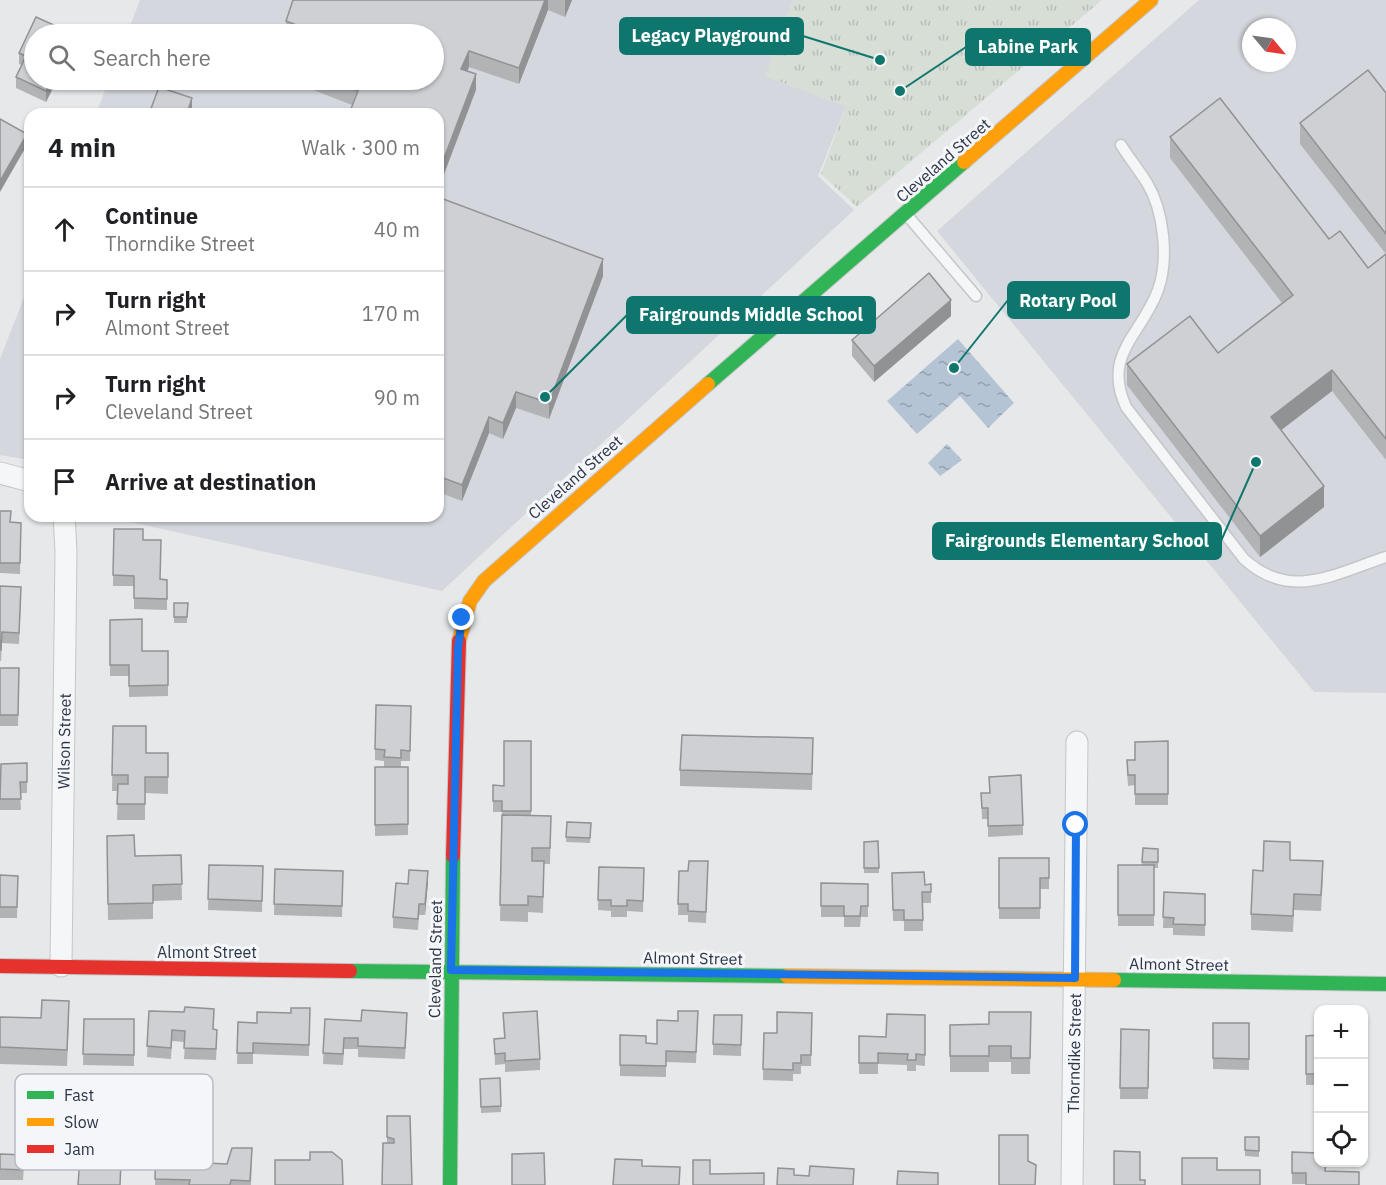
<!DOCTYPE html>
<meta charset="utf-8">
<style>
body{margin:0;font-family:"IBM Plex Sans",sans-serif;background:#f2f2f2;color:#202124}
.controls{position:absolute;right:18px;bottom:18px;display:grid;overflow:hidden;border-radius:12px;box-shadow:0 2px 4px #0004}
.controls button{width:54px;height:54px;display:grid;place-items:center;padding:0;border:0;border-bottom:2px solid #e0e0e0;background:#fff;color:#202124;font:30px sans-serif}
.compass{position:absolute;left:1242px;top:18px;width:54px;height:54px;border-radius:50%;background:#fff;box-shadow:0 2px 4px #0004;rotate:119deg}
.stop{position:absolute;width:18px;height:18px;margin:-14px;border:4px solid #1a73e8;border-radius:50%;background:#fff}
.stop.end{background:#1a73e8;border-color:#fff;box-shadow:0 2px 6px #0008}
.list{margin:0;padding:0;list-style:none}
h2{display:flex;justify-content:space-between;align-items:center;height:78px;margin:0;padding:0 24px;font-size:26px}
h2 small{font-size:20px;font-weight:400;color:#757577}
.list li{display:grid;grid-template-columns:39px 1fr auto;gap:18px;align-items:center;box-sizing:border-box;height:84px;padding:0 24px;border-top:2px solid #e0e0e0}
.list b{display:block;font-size:22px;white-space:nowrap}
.list p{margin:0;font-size:20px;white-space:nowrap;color:#757577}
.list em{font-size:20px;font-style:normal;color:#757577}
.icon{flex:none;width:33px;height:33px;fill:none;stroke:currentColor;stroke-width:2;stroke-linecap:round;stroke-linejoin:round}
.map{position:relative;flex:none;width:1386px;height:1185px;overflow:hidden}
.search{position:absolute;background:#fff;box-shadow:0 2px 4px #0004;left:24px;top:24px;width:420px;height:66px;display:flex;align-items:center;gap:15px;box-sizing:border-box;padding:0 21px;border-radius:33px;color:#757577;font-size:22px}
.panel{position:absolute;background:#fff;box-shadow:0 2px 4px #0004;left:24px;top:108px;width:420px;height:414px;border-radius:18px}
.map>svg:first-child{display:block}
.built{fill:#d4d7dd;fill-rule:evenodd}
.grass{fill:url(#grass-tufts)}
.water{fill:url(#water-ripples)}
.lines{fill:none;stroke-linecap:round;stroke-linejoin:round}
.lane-casing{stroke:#c4c6c8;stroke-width:13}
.street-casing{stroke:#c4c6c8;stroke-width:23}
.fast-casing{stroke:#c4c6c8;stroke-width:16}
.slow-casing{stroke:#c4c6c8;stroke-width:16}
.jam-casing{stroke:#c4c6c8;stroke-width:16}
.lane{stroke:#f5f6f7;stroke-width:10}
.street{stroke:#f5f6f7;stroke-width:21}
.fast{stroke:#30b455;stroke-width:14}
.slow{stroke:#ff9f0a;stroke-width:14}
.jam{stroke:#e5322d;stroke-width:14}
.wall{fill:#b1b3b5}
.shaded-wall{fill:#909294}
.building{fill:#ced0d3;stroke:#909294;stroke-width:1.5}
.route{stroke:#1a73e8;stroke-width:8}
.labels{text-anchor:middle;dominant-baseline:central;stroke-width:6;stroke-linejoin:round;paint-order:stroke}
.street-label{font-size:16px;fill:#2b3445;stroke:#f4f6f9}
.key{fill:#f4f6f9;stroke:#b8bcc3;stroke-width:1.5}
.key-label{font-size:16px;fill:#2b3445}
.leader{fill:none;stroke:#0f766e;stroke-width:2}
.callout-dot{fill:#0f766e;stroke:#f4f6f9;stroke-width:2}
.callout{fill:#0f766e;stroke:#0f766e;stroke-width:2}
.callout-label{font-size:18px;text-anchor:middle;font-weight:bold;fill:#fff}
</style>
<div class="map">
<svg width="1386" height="1185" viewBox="0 0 1386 1185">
<defs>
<pattern id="grass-tufts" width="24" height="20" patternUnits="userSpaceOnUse" patternTransform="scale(1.5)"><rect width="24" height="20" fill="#d6ded6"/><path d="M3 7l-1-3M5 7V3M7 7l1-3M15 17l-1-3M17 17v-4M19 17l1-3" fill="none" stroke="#b8bfb9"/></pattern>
<pattern id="water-ripples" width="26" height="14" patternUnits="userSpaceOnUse" patternTransform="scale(1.5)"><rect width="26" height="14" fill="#b4c4d5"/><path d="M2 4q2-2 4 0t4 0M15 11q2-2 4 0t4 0" fill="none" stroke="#93a0af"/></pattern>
</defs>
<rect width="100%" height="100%" fill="#e6e8ea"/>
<!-- built -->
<g class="built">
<polygon points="140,0 793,0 765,76 846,106 818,176 854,210 442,591 103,516 438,516 438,114 96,114 109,80 434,80 434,34 127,34"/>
<path d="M1199,0H1386V693L1314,692L937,231ZM1251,27H1287V63H1251Z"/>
<polygon points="30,282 30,460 0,455 0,359"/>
</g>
<!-- grass -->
<polygon class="grass" points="793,0 1102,0 857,207 821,174 846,106 765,76"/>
<!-- water -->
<g class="water">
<polygon points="958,339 1014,403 988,428 960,396 917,434 887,401"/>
<polygon points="947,444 962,460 940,476 928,463"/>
</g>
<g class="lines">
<defs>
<g id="lane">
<path d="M1121,145C1129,158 1139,170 1147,183C1164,211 1169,259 1158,290C1141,336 1102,354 1126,407L1244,559C1291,602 1336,573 1386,557"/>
<polyline points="906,214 976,296"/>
</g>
<g id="street">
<polyline points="0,473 30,481"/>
<polyline points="61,966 66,551 64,516"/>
<polyline points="1072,1185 1077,742"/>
</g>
<g id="fast">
<polyline points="708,384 964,162"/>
<polyline points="350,971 787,976"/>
<polyline points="1114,980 1386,984"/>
<polyline points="450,1185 453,856"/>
</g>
<g id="slow">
<polyline points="964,162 1151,0"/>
<polyline points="459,641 470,601 484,581 708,384"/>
<polyline points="787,976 1114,980"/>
</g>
<g id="jam">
<polyline points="453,856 459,641"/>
<polyline points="0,966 350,971"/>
</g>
</defs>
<!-- lane casing -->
<use href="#lane" class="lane-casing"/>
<!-- street casing -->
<use href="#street" class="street-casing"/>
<!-- fast casing -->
<use href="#fast" class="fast-casing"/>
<!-- slow casing -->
<use href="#slow" class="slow-casing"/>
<!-- jam casing -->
<use href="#jam" class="jam-casing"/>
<!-- lane -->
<use href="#lane" class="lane"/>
<!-- street -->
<use href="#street" class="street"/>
<!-- fast -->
<use href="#fast" class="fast"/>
<!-- slow -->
<use href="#slow" class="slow"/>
<!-- jam -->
<use href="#jam" class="jam"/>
</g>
<!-- wall -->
<g class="wall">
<polygon points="293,0 572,0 565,17 548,10 519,84 469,67 467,71 476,90 352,105 303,86 303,80 434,80 434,34 286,34 286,21"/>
<polygon points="36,17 65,30 65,34 34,34 34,80 57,80 46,102 16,88 16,77 22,65 19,64 19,53"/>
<polygon points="1386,93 1386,460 1332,391 1281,430 1324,507 1260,557 1127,385 1127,364 1218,353 1282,303 1170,158 1170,137 1329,239 1368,268 1386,254 1300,144 1300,123"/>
<polygon points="438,197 603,276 549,419 516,408 503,439 489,433 462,501 438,492"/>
<polygon points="951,316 874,382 852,356 852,340"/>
<polygon points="0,511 21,533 20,574 0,573"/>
<polygon points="114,529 143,540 161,579 167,580 167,610 134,609 134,586 113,586"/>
<polygon points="0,586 21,598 19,644 2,643 1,661 0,661"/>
<polygon points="174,603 188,603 187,623 174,623"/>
<polygon points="110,620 142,651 168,651 168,696 129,697 129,676 110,676"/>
<polygon points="0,668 19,668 18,726 0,726"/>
<polygon points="411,706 410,761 401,761 401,767 408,767 408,835 375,836 375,767 384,767 384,761 375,760 375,749"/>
<polygon points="113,726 146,753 168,753 168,794 145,793 145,820 117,820 118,791 112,791"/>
<polygon points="531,741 531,816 551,816 550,864 544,864 543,913 528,912 528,922 500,921 502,812 493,812 493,785 504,786"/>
<polygon points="1168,741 1168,805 1135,805 1135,785 1128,786 1127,771 1135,760"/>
<polygon points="813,754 812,790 680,786 680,770"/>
<polygon points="0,776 27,782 27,793 20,793 21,810 0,810"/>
<polygon points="981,793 989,793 1023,825 1023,835 988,837 988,819 982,819"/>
<polygon points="567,822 591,823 590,843 566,842"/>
<polygon points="107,836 135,856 181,855 182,900 153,901 153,919 108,920"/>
<polygon points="878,841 879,873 864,873 864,842"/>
<polygon points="1143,848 1158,849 1158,868 1154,868 1154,926 1118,926 1118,865 1142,865"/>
<polygon points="999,858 1049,858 1049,889 1040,889 1040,919 999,919"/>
<polygon points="1290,860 1323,877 1321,911 1294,910 1293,932 1251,930 1251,914 1263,871"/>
<polygon points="708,861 706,923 688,922 688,915 678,915 679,871 688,871"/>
<polygon points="209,865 263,866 262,912 208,910"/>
<polygon points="599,867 644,868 643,912 627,911 627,917 611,917 611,911 598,910"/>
<polygon points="275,869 343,871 342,917 274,915"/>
<polygon points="892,873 925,885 931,884 931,903 923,903 923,931 904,931 904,921 893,921"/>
<polygon points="0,875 18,876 17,918 0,918"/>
<polygon points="428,882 425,915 419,915 418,930 393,928 393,917 408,884"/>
<polygon points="821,883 868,884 868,917 861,917 860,927 844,927 844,917 821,917"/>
<polygon points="1164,892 1205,894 1205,936 1173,935 1173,928 1163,928"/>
<polygon points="310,1008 309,1056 253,1054 253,1064 237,1064 238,1022 257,1023"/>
<polygon points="149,1011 214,1020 213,1029 217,1041 216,1060 184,1059 185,1042 172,1041 171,1059 147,1057"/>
<polygon points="698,1011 696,1063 666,1062 666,1077 620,1076 620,1035 646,1043 657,1044 678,1021"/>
<polygon points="1031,1012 1030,1074 1011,1074 1011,1062 989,1062 989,1072 950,1072 950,1025 989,1024"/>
<polygon points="503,1013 540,1059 540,1070 505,1072 505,1064 495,1065 494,1039 504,1038"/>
<polygon points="812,1013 811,1066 801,1066 801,1074 793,1074 793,1081 763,1080 764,1033 777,1033"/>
<polygon points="714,1015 742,1015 741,1056 713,1055"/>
<polygon points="925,1015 925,1066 916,1065 916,1071 907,1071 907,1065 878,1064 878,1074 859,1074 859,1036 886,1037"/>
<polygon points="0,1017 41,1018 69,1017 67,1066 0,1064"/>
<polygon points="84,1019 134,1019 134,1066 83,1065"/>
<polygon points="325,1019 407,1024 405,1059 358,1057 358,1049 344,1049 343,1065 323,1064"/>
<polygon points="1213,1023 1249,1023 1249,1070 1213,1069"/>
<polygon points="1121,1029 1149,1030 1148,1099 1120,1099"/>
<polygon points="1318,1035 1318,1085 1306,1085 1306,1036"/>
<polygon points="500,1078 501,1112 481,1113 480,1079"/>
<polygon points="387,1116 412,1185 387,1143"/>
<polygon points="1245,1137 1259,1137 1259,1157 1245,1156"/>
<polygon points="156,1145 184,1162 227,1164 252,1159 251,1185 155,1185"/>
<polygon points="1292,1152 1318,1153 1306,1184 1292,1184"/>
<polygon points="0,1154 24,1166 23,1180 0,1180"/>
</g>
<!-- shaded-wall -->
<g class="shaded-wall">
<polygon points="545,0 548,0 548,10 519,84 519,68"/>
<polygon points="565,0 572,0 565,17"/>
<polygon points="469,51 469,67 461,85 461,69"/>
<polygon points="476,74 476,90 438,190 438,174"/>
<polygon points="52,80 57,80 46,102 46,91"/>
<polygon points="192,98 192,114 187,114"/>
<polygon points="27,134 27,145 0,192 0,181"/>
<polygon points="603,259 603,276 549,419 549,403"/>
<polygon points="951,300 951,316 874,382 874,366"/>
<polygon points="1332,370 1332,391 1271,438 1271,417"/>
<polygon points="516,392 516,408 503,439 503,423"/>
<polygon points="489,417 489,433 462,501 462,485"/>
<polygon points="1324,486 1324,507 1260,557 1260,536"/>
<polygon points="428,871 428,882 425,915 425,904"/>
</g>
<!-- building -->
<g class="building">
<polygon points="293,0 545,0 519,68 469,51 461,69 476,74 438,174 438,114 349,114 358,91 327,80 434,80 434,34 317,34 317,33 286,21"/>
<polygon points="36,17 65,30 63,34 34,34 34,80 52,80 46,91 16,77 26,56 19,53"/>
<polygon points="1368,70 1386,93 1386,234 1300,123"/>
<polygon points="159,87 192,98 187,113 191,114 149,114"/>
<polygon points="1220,98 1329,239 1340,231 1368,268 1386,254 1386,439 1332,370 1271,417 1324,486 1260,536 1127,364 1190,316 1218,353 1293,295 1170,137"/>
<polygon points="0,119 27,134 0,181"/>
<polygon points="438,197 603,259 549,403 516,392 503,423 489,417 462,485 438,476"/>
<polygon points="929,273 951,300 874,366 852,340"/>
<polygon points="0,511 11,511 10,522 21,523 20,563 0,563"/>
<polygon points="114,529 143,529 143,540 161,540 160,579 167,580 167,599 134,598 134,576 113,575"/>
<polygon points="0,586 21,587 19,633 2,632 1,650 0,650"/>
<polygon points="174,603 188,603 187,617 174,617"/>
<polygon points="142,619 142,651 168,651 168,685 129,686 129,665 110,665 110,620"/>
<polygon points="0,668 19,668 18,715 0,715"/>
<polygon points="376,705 411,706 410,751 401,750 401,758 384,757 385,750 375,749"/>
<polygon points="113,726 146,726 146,753 168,753 168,777 145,777 145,804 117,804 118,784 128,784 128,775 112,775"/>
<polygon points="682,735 813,738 812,774 680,770"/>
<polygon points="504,741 531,741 531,811 502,811 502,801 493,801 493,785 504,786"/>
<polygon points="1168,741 1168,794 1135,794 1135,775 1128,775 1127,760 1135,760 1135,742"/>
<polygon points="27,763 27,782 20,782 21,799 0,799 1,764"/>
<polygon points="375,767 408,767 408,824 375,825"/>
<polygon points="1021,775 1023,825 988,826 988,808 982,808 981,793 990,793 989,777"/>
<polygon points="502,815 551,816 550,848 532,848 532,861 544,861 543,897 528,896 528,905 500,905"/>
<polygon points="567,822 591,823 590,838 566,837"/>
<polygon points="134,835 135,856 181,855 182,884 153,885 153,903 108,904 107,836"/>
<polygon points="878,841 879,868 864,868 864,842"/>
<polygon points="1264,841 1290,842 1290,860 1323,861 1321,895 1294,894 1293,916 1251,914 1253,870 1263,871"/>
<polygon points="1143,848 1158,849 1158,862 1142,862"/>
<polygon points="999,858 1049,858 1049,878 1040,878 1040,908 999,908"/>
<polygon points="689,861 708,861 706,912 688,911 688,904 678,904 679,871 688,871"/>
<polygon points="209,865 263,866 262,901 208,899"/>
<rect x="1118" y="865" width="36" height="50"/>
<polygon points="599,867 644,868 643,901 627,900 627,906 611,906 611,900 598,900"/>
<polygon points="275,869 343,871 342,906 274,904"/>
<polygon points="409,870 428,871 425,904 419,904 418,919 393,917 396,883 408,884"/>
<polygon points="924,872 925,885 931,884 931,892 922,892 923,920 904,920 904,910 893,910 892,873"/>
<polygon points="0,875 18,876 17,907 0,907"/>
<polygon points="821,883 868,884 868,906 861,906 860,916 844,916 844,906 821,906"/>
<polygon points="1164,892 1205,894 1205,925 1173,924 1174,918 1163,917"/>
<polygon points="42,1000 69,1001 67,1050 0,1047 0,1017 41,1018"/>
<polygon points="185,1007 214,1009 213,1029 217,1030 216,1049 184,1048 185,1031 172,1030 171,1048 147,1046 149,1011 184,1012"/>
<polygon points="291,1008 310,1008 309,1045 253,1043 253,1053 237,1053 238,1022 257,1023 257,1012 291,1013"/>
<polygon points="362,1010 407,1013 405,1048 358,1046 358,1038 344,1038 343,1054 323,1053 325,1019 361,1021"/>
<polygon points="537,1011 540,1059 505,1061 505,1053 495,1054 494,1039 505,1038 503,1013"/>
<polygon points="678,1011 698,1011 696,1052 666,1051 666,1066 620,1065 620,1035 646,1036 646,1043 657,1044 657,1020 678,1021"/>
<polygon points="777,1012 812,1013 811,1055 801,1055 801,1063 793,1063 793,1070 763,1069 764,1033 777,1033"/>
<polygon points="989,1012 1031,1012 1030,1058 1011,1058 1011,1046 989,1046 989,1056 950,1056 950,1025 989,1024"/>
<polygon points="887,1014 925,1015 925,1055 916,1054 916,1060 907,1060 908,1054 878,1053 878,1063 859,1063 859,1036 886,1037"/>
<polygon points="714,1015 742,1015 741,1045 713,1044"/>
<polygon points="84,1019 134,1019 134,1055 83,1054"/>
<polygon points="1213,1023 1249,1023 1249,1059 1213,1058"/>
<polygon points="1121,1029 1149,1030 1148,1088 1120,1088"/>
<polygon points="1318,1035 1318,1074 1306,1074 1306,1036"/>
<polygon points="500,1078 501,1106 481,1107 480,1079"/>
<polygon points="387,1116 410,1116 412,1185 382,1185 383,1143 394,1143 394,1139 387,1137"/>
<polygon points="999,1135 1028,1135 1028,1161 1036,1165 1035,1185 999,1185"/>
<polygon points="1245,1137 1259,1137 1259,1151 1245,1150"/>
<polygon points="156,1145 185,1146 184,1162 227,1164 232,1148 252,1148 250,1181 231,1180 230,1185 189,1185 190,1180 155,1179"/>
<polygon points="1114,1151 1140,1152 1140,1180 1145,1180 1145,1185 1114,1185"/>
<polygon points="310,1152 332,1152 342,1160 343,1185 275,1185 275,1160 310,1160"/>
<polygon points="1292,1152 1318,1153 1318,1162 1326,1162 1325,1171 1359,1172 1359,1185 1306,1185 1306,1173 1292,1173"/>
<polygon points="544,1153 545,1185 512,1185 512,1154"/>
<polygon points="0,1154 24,1155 23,1170 0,1169"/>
<polygon points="80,1158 121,1161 120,1185 78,1185"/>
<polygon points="1182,1158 1217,1158 1217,1170 1260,1170 1260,1185 1182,1185"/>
<polygon points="615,1159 642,1160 642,1166 680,1167 679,1185 613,1185"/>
<polygon points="693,1160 710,1160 710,1174 764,1173 764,1185 693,1185"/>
<polygon points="810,1166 854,1169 853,1185 777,1185 778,1168 794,1169 794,1175 809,1176"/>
<polygon points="898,1171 938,1173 938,1185 897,1185"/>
</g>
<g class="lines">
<!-- route -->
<polyline class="route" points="462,618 458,648 451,970 1075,978 1076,825"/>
</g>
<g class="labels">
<!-- street labels -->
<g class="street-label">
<text transform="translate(943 160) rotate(-41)">Cleveland Street</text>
<text transform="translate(575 477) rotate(-41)">Cleveland Street</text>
<text transform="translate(64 741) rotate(-89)">Wilson Street</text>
<text x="207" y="952">Almont Street</text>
<text transform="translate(693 958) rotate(1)">Almont Street</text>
<text transform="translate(435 959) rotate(-89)">Cleveland Street</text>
<text transform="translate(1179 964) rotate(1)">Almont Street</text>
<text transform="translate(1074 1053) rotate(-89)">Thorndike Street</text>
</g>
</g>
<!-- legend -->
<rect x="15" y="1074" width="198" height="96" rx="9" class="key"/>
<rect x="27" y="1091" width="27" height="8" fill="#30b455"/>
<rect x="27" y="1118" width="27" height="8" fill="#ff9f0a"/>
<rect x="27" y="1145" width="27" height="8" fill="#e5322d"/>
<g class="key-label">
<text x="64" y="1101">Fast</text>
<text x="64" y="1128">Slow</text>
<text x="64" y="1155">Jam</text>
</g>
<!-- callouts -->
<path class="leader" d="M880 60L803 36M900 91L966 47M954 368L1008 300M545 397L627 315M1256 462L1221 541"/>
<g class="callout-dot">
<circle cx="880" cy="60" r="6"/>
<circle cx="900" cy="91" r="6"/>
<circle cx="954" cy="368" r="6"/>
<circle cx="545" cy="397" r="6"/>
<circle cx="1256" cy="462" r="6"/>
</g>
<g class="callout">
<rect x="620" y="18" width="183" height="36" rx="6"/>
<rect x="966" y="29" width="124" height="36" rx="6"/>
<rect x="1008" y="282" width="121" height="36" rx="6"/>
<rect x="627" y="297" width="248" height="36" rx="6"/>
<rect x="933" y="523" width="288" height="36" rx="6"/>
</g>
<g class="callout-label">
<text x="711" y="42">Legacy Playground</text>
<text x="1028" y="53">Labine Park</text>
<text x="1068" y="307">Rotary Pool</text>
<text x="751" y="321">Fairgrounds Middle School</text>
<text x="1077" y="547">Fairgrounds Elementary School</text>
</g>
</svg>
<div class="controls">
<button>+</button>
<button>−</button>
<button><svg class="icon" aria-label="locate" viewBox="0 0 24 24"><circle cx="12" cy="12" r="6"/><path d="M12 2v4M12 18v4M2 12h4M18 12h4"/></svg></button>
</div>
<svg class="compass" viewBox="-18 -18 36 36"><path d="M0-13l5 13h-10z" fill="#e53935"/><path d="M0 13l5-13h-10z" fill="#757577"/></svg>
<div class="stop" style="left:1076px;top:825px"></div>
<div class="stop end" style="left:462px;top:618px"></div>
<div class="search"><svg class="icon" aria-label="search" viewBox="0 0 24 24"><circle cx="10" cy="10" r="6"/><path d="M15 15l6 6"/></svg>Search here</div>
<section class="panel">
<h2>4 min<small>Walk · 300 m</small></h2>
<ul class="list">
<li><svg class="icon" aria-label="ahead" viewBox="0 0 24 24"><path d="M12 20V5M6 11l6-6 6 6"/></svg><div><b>Continue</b><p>Thorndike Street</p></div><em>40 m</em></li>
<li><svg class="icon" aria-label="right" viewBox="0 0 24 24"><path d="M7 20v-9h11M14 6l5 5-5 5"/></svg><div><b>Turn right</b><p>Almont Street</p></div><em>170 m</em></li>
<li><svg class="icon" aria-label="right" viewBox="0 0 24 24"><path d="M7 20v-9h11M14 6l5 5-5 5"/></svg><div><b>Turn right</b><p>Cleveland Street</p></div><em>90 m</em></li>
<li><svg class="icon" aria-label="arrive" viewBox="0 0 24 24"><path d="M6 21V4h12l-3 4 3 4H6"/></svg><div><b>Arrive at destination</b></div></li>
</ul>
</section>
</div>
